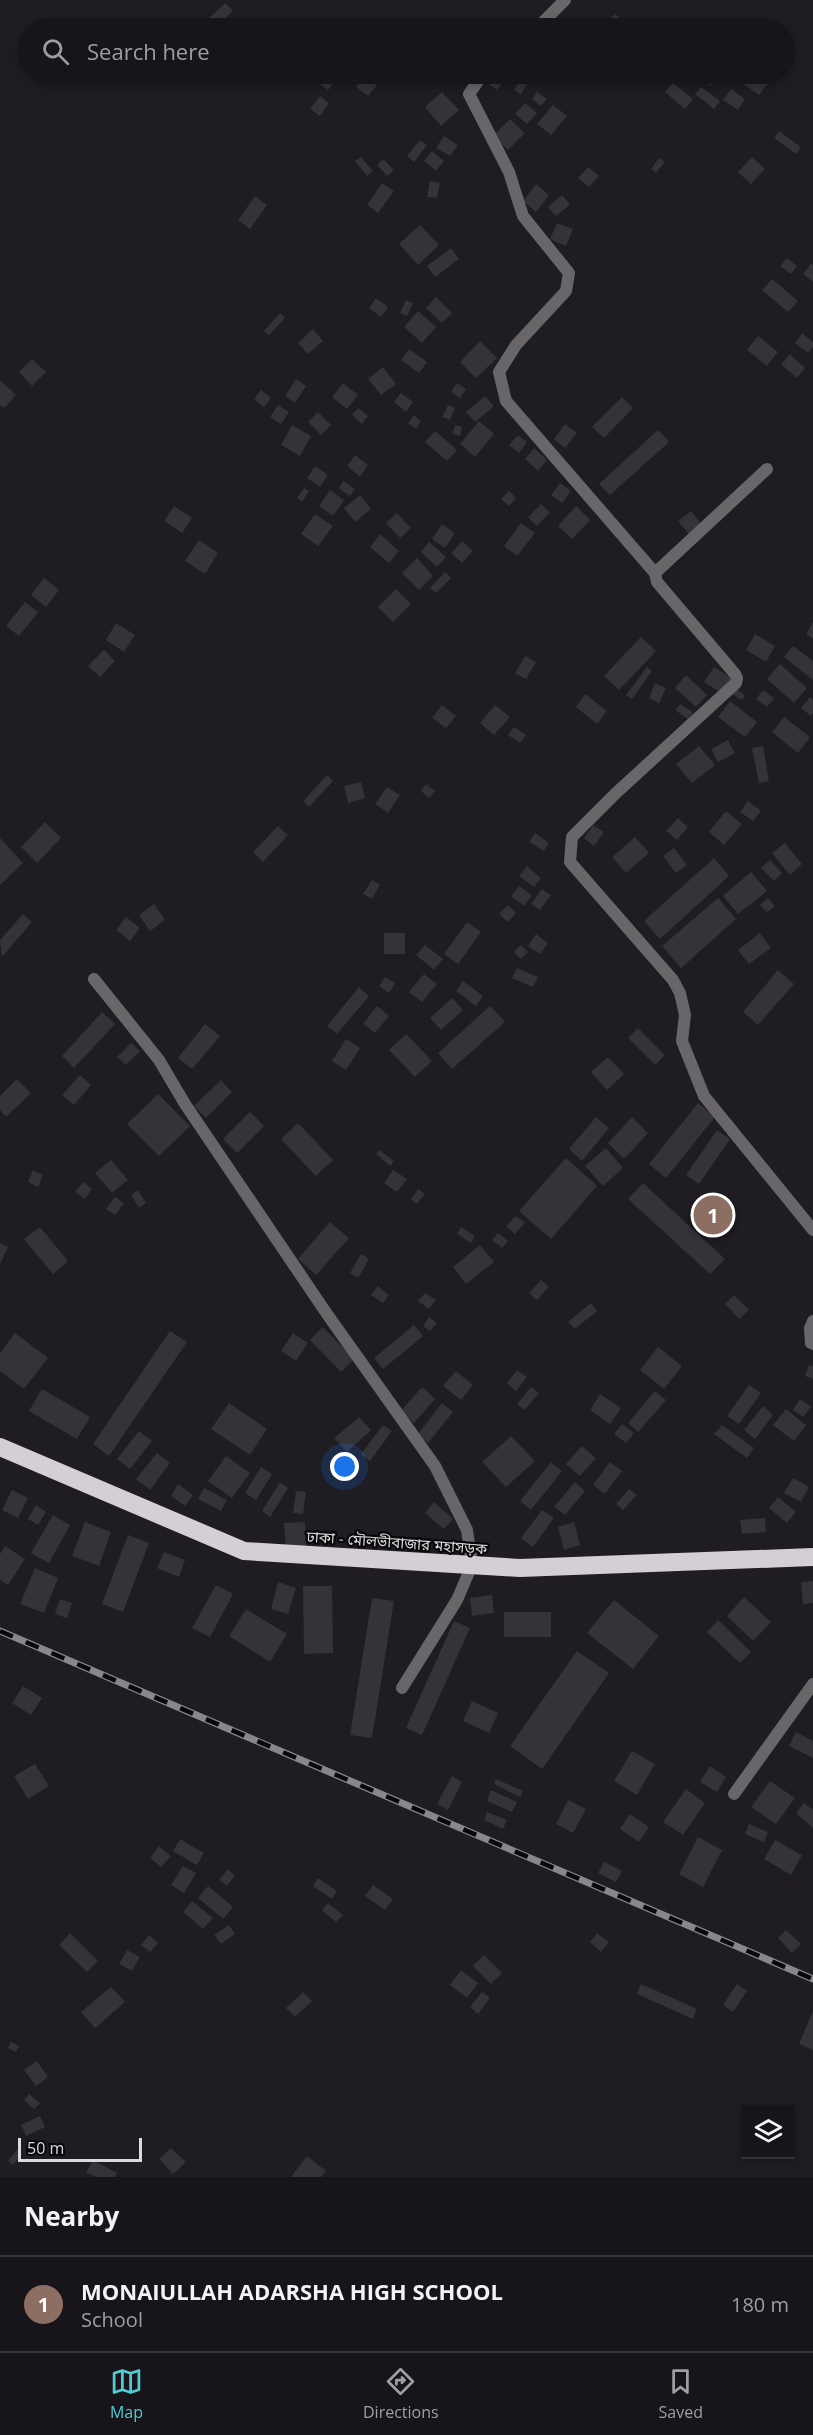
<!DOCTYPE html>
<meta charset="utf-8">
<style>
body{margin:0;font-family:"Open Sans","Noto Sans Bengali",sans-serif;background:#201e23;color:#f1f3f6}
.controls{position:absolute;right:18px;bottom:18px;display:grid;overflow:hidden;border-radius:0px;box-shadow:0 3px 9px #0003}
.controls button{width:54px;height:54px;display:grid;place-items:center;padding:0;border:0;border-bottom:2px solid #363439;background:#17151a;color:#f1f3f6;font:30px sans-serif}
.scale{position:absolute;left:18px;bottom:15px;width:124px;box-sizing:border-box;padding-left:6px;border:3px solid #dbdadd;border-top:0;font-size:16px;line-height:21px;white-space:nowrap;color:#dbdadd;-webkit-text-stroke:4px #080709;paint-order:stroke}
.you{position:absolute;left:345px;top:1467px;width:21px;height:21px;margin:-15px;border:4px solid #fff;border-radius:50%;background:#1a73e8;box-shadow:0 0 0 9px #1a73e833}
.badge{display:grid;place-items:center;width:39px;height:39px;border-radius:50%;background:#51ccd4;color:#fff;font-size:20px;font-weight:700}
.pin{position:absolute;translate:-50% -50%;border:3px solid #fff;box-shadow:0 2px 6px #0006}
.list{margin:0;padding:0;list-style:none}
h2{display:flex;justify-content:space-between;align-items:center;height:78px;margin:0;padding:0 24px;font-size:26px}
h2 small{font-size:20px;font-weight:400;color:#9e9fa2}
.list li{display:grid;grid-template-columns:39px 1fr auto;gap:18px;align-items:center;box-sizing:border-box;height:96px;padding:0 24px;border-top:2px solid #363439}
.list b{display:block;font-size:22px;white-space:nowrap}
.list p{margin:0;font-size:20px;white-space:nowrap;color:#9e9fa2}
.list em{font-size:20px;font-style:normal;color:#9e9fa2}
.icon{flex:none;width:33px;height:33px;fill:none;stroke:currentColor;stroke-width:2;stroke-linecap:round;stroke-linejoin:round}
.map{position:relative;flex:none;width:813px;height:2177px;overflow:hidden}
.search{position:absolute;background:#17151a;box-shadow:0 3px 9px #0003;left:18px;right:18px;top:18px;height:66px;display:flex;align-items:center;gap:15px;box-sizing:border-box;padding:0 21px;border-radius:33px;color:#9e9fa2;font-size:22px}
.sheet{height:174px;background:#17151a}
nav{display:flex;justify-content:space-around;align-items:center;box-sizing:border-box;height:84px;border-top:2px solid #363439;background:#17151a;font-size:16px;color:#9e9fa2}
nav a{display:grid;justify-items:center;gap:3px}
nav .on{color:#51ccd4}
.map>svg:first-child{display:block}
.building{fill:#333339}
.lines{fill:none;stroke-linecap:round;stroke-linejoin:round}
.street{stroke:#696669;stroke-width:12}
.highway{stroke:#d5cfd5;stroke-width:18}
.rail-casing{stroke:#89878c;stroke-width:7}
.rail{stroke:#080709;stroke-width:4.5;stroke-dasharray:14;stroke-linecap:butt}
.labels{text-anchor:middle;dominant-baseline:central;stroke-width:4.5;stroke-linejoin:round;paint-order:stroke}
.street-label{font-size:15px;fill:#dbdadd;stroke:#080709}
</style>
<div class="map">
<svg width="813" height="2177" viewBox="0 0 813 2177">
<rect width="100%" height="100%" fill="#1f1c22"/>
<!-- building -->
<g class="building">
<polygon points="225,3 233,11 217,26 209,18"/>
<polygon points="615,14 626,24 622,28 602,28"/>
<polygon points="326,74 330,74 337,79 328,90 319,83"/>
<polygon points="492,74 509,74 497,90 486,82"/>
<polygon points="524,74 533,74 521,94 514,90"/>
<polygon points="702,74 709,74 715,78 710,86 699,78"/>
<polygon points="742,74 761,74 770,80 759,95 738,80"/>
<polygon points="366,75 377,85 368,96 356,87"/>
<polygon points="673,83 693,99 685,109 665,92"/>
<polygon points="701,87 720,101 714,109 695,94"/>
<polygon points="731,89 745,99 738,110 723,100"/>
<polygon points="442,92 459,110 441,126 425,107"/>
<polygon points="537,92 547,99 541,106 532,99"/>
<polygon points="320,96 329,103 320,116 310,109"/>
<polygon points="525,103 537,113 527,124 515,114"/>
<polygon points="553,105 567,116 551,135 537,124"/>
<polygon points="510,119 525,133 508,150 493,136"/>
<polygon points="779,131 801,147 796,154 774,138"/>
<polygon points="444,136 458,145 450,156 436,148"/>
<polygon points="420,140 427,145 414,162 407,156"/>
<polygon points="432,151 444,161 436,171 424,161"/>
<polygon points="361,157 373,171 367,176 355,161"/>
<polygon points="752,157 765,169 751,184 738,172"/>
<polygon points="659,158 665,162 656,173 651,169"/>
<polygon points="383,159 394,170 387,176 377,165"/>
<polygon points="588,167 599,176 589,187 578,178"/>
<polygon points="430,181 440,183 437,198 427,197"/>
<polygon points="382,183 394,191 378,213 367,205"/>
<polygon points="536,184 549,195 536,212 523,201"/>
<polygon points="562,195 570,205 556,216 548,207"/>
<polygon points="255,196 267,205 250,229 238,220"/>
<polygon points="557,223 573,229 566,246 550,239"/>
<polygon points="420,225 439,245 418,265 399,244"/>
<polygon points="451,248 459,259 435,277 427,266"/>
<polygon points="787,258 797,266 791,274 780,266"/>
<polygon points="811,263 813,265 813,282 803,274"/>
<polygon points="772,279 798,301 788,312 762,290"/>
<polygon points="436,297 452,313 442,323 426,308"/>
<polygon points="376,298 388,307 381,317 369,308"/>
<polygon points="406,300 413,303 407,316 400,313"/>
<polygon points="418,311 436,327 422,343 404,327"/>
<polygon points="280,313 285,318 269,335 264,331"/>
<polygon points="313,329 323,341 308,354 298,343"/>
<polygon points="802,333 813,342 813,347 808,353 795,343"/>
<polygon points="758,336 778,352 767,366 747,350"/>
<polygon points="480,341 497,358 476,378 460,362"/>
<polygon points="409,349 427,362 419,373 401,360"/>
<polygon points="790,354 805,368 797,378 781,364"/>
<polygon points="32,359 46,372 32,386 19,372"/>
<polygon points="383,367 396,384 381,395 368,379"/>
<polygon points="296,379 306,386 295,403 285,396"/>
<polygon points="0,380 16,395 4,408 0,405"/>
<polygon points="343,383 358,395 347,409 332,397"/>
<polygon points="457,383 466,389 460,398 451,392"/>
<polygon points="261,390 271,398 264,407 254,399"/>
<polygon points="401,393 413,402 406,412 394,402"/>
<polygon points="485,396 494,406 475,422 466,412"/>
<polygon points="622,397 633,408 604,438 592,427"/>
<polygon points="278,405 289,412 281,424 270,417"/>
<polygon points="448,405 455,408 450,420 442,417"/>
<polygon points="358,408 368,416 362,424 352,415"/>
<polygon points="318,412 331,425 321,435 308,422"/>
<polygon points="414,415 421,421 416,429 408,423"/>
<polygon points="479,421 494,434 475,457 460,444"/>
<polygon points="565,424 577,433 565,448 554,439"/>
<polygon points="292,425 311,436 300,456 281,445"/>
<polygon points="455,425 462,427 460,436 452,434"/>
<polygon points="658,430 669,442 610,495 599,484"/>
<polygon points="435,431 457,450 447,461 425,442"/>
<polygon points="518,435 527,442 519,453 509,445"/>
<polygon points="534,448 547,460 538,471 525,459"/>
<polygon points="355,455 368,465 360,477 347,466"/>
<polygon points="315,466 328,475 320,487 307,478"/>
<polygon points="343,481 355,489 350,496 339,488"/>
<polygon points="560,483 571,491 562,503 551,495"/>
<polygon points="304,488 309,491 302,502 297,498"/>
<polygon points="330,490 344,500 333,516 319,506"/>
<polygon points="509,491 516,498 509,506 501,499"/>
<polygon points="360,495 371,509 355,522 344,508"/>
<polygon points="541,504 550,512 537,526 528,517"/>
<polygon points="174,506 192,518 182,533 164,521"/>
<polygon points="576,506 590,520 572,539 558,526"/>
<polygon points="691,511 702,525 690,535 678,521"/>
<polygon points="397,513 411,528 400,538 386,523"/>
<polygon points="315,514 333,526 318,546 301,534"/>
<polygon points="521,523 535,533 517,556 504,546"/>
<polygon points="442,524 455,533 445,548 432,539"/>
<polygon points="380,534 399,551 389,563 370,547"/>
<polygon points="199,540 218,553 205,574 185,561"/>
<polygon points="462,541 473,551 462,563 451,553"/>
<polygon points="429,542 446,557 437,567 421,552"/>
<polygon points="417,558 433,576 419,590 402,573"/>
<polygon points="445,572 451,578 436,593 430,588"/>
<polygon points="44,578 59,590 46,607 31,595"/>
<polygon points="396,589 411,604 393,622 378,607"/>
<polygon points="25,602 38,612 19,636 6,626"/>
<polygon points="813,622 813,639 806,634"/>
<polygon points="116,623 135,635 124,652 106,640"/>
<polygon points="755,634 775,646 766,662 746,650"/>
<polygon points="641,637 656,651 619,690 604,676"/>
<polygon points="793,646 813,661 813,680 784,657"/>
<polygon points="104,650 115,661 100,677 88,666"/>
<polygon points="525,656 536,662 526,679 515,673"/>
<polygon points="780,664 807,688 794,703 767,679"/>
<polygon points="647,667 652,671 632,699 626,695"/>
<polygon points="714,667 733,679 723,694 704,682"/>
<polygon points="686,675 707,695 696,707 675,688"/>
<polygon points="655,683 666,688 659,703 649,698"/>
<polygon points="735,688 745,695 742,700 732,694"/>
<polygon points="763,690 774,698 767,707 756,699"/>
<polygon points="585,694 607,711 597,724 576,707"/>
<polygon points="810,697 813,700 813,713 811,716 801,708"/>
<polygon points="730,701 757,722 745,737 718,717"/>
<polygon points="680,704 693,712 688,719 675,710"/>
<polygon points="442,705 456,716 446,728 432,718"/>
<polygon points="495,705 510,717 494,735 480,723"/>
<polygon points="784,717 810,737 798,753 772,732"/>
<polygon points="514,727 526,735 520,743 508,735"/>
<polygon points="728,740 735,753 718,762 711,749"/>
<polygon points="699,746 715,765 692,783 676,764"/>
<polygon points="763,746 769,781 759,783 752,748"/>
<polygon points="327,775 333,781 309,807 303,801"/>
<polygon points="361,782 365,798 348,803 344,786"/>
<polygon points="426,784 435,791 429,798 421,791"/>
<polygon points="387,787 400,795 388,813 375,804"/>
<polygon points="748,801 761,811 753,821 740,812"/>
<polygon points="726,811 742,824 724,845 709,832"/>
<polygon points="678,818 688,827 677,840 666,831"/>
<polygon points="45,822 61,838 37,863 21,847"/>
<polygon points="593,825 604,832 594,846 584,838"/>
<polygon points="278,826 288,835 263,862 253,852"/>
<polygon points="535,833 549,843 544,851 529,842"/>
<polygon points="635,837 649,853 626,873 612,857"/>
<polygon points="0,838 23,863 0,885"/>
<polygon points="785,843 802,864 790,875 772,853"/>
<polygon points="674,848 687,865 676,873 663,856"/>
<polygon points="714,858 729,876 660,939 644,921"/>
<polygon points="770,860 782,873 774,881 761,868"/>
<polygon points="527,866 541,878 534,887 519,876"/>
<polygon points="751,872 767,891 738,914 723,896"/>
<polygon points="372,880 380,885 372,899 363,894"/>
<polygon points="519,886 532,895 524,906 511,896"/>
<polygon points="542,889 551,895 540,910 531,904"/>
<polygon points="718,898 736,919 681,968 662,946"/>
<polygon points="768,898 775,906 767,912 760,905"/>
<polygon points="154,904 165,920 150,931 139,915"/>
<polygon points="508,905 516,913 508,922 499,914"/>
<polygon points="23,914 32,922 2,957 0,940"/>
<polygon points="126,917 140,928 130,941 116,930"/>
<polygon points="467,922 481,932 458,964 444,954"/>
<rect x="384" y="933" width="21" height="21"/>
<polygon points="760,933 771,948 749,964 738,950"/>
<polygon points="536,934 548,943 540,954 528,946"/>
<polygon points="425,945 443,959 434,970 416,955"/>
<polygon points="521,945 528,952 521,959 514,952"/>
<polygon points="517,968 538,977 533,987 512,978"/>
<polygon points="778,970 794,984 758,1025 743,1012"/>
<polygon points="424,974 437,984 422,1002 409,992"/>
<polygon points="385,977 395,983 389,993 379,986"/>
<polygon points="463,981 483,996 476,1006 456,991"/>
<polygon points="359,987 369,996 337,1034 327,1026"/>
<polygon points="452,998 463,1010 441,1030 430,1018"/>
<polygon points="377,1006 389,1016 375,1033 363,1024"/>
<polygon points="490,1006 505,1022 452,1069 438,1053"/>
<polygon points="102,1012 115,1024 74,1068 62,1056"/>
<polygon points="205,1024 220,1036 192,1069 178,1058"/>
<polygon points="638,1028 665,1055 655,1065 628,1038"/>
<polygon points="406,1034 432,1061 415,1077 389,1050"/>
<polygon points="346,1039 360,1048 346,1070 332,1061"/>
<polygon points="131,1043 140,1051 126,1065 117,1057"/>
<polygon points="608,1057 624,1074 607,1090 591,1072"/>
<polygon points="80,1075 91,1085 74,1105 62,1095"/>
<polygon points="17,1079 31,1093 6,1117 0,1110 0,1096"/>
<polygon points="221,1080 232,1092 206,1118 194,1106"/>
<polygon points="158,1094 190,1126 159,1156 127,1124"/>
<polygon points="698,1103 715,1117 666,1178 649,1164"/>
<polygon points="250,1112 264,1126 237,1153 223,1139"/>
<polygon points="596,1117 609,1128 582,1161 569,1149"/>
<polygon points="632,1117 648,1133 624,1159 608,1143"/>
<polygon points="298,1123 333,1160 316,1176 281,1139"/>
<polygon points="717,1130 730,1139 699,1184 686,1175"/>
<polygon points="606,1148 623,1168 603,1186 585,1166"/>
<polygon points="379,1150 394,1161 390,1166 376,1154"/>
<polygon points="566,1158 597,1186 551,1239 519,1211"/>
<polygon points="111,1160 128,1180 112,1193 95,1173"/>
<polygon points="33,1170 43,1175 38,1187 28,1182"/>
<polygon points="393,1170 407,1179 397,1192 384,1183"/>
<polygon points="83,1182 92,1189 85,1199 75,1192"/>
<polygon points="643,1183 725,1259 710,1274 628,1199"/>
<polygon points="418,1189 425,1194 417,1204 411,1199"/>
<polygon points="138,1190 146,1203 139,1208 131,1195"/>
<polygon points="115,1197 124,1203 115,1215 106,1209"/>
<polygon points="516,1216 525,1223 515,1234 506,1226"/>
<polygon points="330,1222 349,1238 316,1275 298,1259"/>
<polygon points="40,1227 68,1261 53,1274 24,1239"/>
<polygon points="461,1227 475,1236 471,1243 457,1234"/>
<polygon points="498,1233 508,1241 502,1248 492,1240"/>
<polygon points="0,1243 8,1247 0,1264"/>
<polygon points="480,1245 494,1262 466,1284 453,1267"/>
<polygon points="361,1254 369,1259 358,1278 350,1273"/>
<polygon points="541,1280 549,1287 537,1300 529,1293"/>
<polygon points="378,1286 389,1295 383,1303 371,1295"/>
<polygon points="425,1293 436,1300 429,1309 418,1301"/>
<polygon points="734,1295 749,1310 739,1319 725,1304"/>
<polygon points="591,1303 597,1311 575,1329 568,1322"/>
<polygon points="429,1317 437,1323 430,1331 423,1326"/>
<polygon points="414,1325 423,1336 383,1369 374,1358"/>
<polygon points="323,1327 354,1359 341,1372 310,1340"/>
<polygon points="170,1331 187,1342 109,1456 93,1444"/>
<polygon points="15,1333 48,1358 24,1389 0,1371 0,1353"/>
<polygon points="293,1333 308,1343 296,1361 281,1351"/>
<polygon points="658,1347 682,1366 664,1389 640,1370"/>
<polygon points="809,1365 813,1366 813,1379 805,1376"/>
<polygon points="517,1370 527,1377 516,1391 507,1383"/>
<polygon points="456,1371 473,1385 461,1400 443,1386"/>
<polygon points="749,1385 761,1393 739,1424 727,1416"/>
<polygon points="422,1387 435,1399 414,1423 400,1412"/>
<polygon points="531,1387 539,1393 525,1410 517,1404"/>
<polygon points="42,1389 90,1417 77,1439 29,1411"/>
<polygon points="655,1391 666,1400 638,1432 628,1423"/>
<polygon points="600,1394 621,1408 610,1424 590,1410"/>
<polygon points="800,1399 811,1407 803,1417 793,1410"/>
<polygon points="229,1403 267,1429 250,1455 211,1429"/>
<polygon points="442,1403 453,1412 428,1443 418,1434"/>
<polygon points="763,1406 773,1415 755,1439 744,1430"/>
<polygon points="786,1409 806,1425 794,1441 773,1425"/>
<polygon points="359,1417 371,1430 347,1452 334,1438"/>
<polygon points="622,1424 634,1433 626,1443 614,1434"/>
<polygon points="383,1425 392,1431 370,1461 361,1454"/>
<polygon points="722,1425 754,1448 747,1458 714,1434"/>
<polygon points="139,1431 152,1441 130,1469 117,1459"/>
<polygon points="511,1436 535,1461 506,1487 482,1462"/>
<polygon points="582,1446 596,1458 580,1476 566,1464"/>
<polygon points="157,1453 170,1463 150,1490 136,1479"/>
<polygon points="226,1456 250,1473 232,1498 208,1481"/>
<polygon points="551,1462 562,1471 531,1510 520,1501"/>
<polygon points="610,1462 622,1471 605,1494 593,1485"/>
<polygon points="261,1467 272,1474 256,1500 245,1493"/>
<polygon points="793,1478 809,1487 801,1502 784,1493"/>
<polygon points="280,1482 288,1488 270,1517 262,1511"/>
<polygon points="575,1482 585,1491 565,1515 554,1507"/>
<polygon points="178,1484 193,1495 185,1506 171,1496"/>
<polygon points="204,1488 227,1500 221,1511 198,1499"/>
<polygon points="629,1489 637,1495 623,1510 616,1504"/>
<polygon points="12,1490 28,1498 18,1518 2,1510"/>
<polygon points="296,1491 306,1492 303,1514 293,1513"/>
<polygon points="778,1497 796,1512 787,1523 769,1508"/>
<polygon points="434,1502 453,1519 444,1529 425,1513"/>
<polygon points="36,1505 46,1512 38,1525 28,1519"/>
<polygon points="542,1510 554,1518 533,1547 521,1538"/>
<polygon points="53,1515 70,1525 49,1563 31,1553"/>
<polygon points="765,1518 766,1532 742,1534 740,1520"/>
<polygon points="85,1522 111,1532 99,1566 72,1556"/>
<polygon points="305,1522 306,1547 286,1548 284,1523"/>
<polygon points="574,1522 580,1545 564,1550 558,1527"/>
<polygon points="128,1535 149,1543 123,1612 102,1604"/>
<polygon points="5,1546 25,1559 8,1585 0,1580 0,1554"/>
<polygon points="164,1552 185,1560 179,1577 157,1568"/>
<polygon points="35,1568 58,1578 44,1613 20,1604"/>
<polygon points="813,1581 813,1603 803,1604 801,1582"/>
<polygon points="278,1582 296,1588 288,1614 271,1609"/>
<polygon points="216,1585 233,1594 210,1637 192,1628"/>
<polygon points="303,1586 332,1586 333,1653 304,1654"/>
<polygon points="492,1595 494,1613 472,1616 470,1598"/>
<polygon points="744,1597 771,1622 753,1641 727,1616"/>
<polygon points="372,1598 394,1601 372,1738 350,1735"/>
<polygon points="60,1599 72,1603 67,1618 55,1614"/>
<polygon points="614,1600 659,1636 633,1669 587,1633"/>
<polygon points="246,1609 287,1634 270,1662 229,1636"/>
<rect x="504" y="1612" width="47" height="25"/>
<polygon points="718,1620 751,1652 740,1663 707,1632"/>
<polygon points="454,1621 470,1628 422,1735 406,1728"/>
<polygon points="577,1651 609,1673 542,1769 510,1746"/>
<polygon points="23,1686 42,1698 31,1715 12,1703"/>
<polygon points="472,1701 498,1713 489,1733 463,1721"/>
<polygon points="796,1732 813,1741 813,1758 789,1746"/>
<polygon points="632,1751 655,1764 637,1795 614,1781"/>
<polygon points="35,1764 49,1786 28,1799 14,1776"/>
<polygon points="710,1766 726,1777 717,1792 700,1782"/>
<polygon points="452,1776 462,1782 448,1810 437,1804"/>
<polygon points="496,1779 523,1791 520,1797 494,1784"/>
<polygon points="770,1781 795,1798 776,1824 751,1807"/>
<polygon points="686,1789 705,1803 683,1835 663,1822"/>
<polygon points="491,1790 517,1802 512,1812 487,1801"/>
<polygon points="568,1800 586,1809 573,1833 556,1824"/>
<polygon points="804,1803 813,1810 813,1828 796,1813"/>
<polygon points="487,1812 507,1820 503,1829 484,1820"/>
<polygon points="630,1814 649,1827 639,1842 620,1829"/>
<polygon points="749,1824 768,1832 764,1842 745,1834"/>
<polygon points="698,1837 722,1850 703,1887 679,1874"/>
<polygon points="180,1839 204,1853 197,1865 173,1851"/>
<polygon points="775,1840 802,1855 791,1875 764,1859"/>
<polygon points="159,1846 171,1856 161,1867 150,1858"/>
<polygon points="604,1862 622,1871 616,1882 598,1873"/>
<polygon points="183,1866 196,1873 184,1893 171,1885"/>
<polygon points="228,1869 235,1876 227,1886 219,1880"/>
<polygon points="318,1878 337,1891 332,1899 313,1886"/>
<polygon points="373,1885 393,1899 385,1910 365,1896"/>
<polygon points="208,1886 233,1907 223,1919 198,1898"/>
<polygon points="192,1901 213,1918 203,1929 183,1912"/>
<polygon points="328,1903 343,1915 336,1922 322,1910"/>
<polygon points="229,1925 235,1934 221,1944 214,1935"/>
<polygon points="786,1930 801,1944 792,1953 778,1938"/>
<polygon points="70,1933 98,1961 87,1972 59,1945"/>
<polygon points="597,1933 609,1942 601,1952 590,1942"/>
<polygon points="149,1935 158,1943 150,1952 141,1945"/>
<polygon points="127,1950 140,1957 132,1971 119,1964"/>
<polygon points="484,1955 502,1973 491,1984 473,1966"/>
<polygon points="461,1970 478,1983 467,1998 450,1985"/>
<polygon points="641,1984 697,2009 693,2019 637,1994"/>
<polygon points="737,1984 747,1991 733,2012 723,2005"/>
<polygon points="111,1987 125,2002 95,2028 81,2012"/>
<polygon points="303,1992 312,2001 295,2017 286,2008"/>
<polygon points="482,1992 490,1998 478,2014 470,2007"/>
<polygon points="813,2011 813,2050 799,2044"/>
<polygon points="11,2042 19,2046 16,2052 8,2048"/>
<polygon points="37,2061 48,2077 36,2086 24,2070"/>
<polygon points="29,2094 40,2103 34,2109 24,2100"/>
<polygon points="40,2116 45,2127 26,2136 21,2125"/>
<polygon points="171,2148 186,2162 173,2174 159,2159"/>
<polygon points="17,2150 22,2154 13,2165 8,2161"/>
<polygon points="307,2156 326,2171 321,2177 291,2177"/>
<polygon points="93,2160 117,2173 115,2177 96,2177 86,2172"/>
</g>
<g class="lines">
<!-- street -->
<g class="street">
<polyline points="537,28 565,0"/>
<polyline points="483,74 469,94 509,172 523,216 569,273 566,291 516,345 499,372 506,401 655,573"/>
<polyline points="767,469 655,573 657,582 735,674 737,678 736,683 615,794 572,837 570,862 673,980 680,993 685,1015 682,1041 704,1096 813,1230"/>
<polyline points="94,979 159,1060 185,1104 327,1314 435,1466 467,1530 472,1565 457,1600 402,1688"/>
<polyline points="813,1321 810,1328 811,1343 813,1344"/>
<polyline points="734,1794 813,1684"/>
</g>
<!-- highway -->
<polyline class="highway" points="0,1447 244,1551 520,1568 813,1557"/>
<defs>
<polyline id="rail" points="0,1631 813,1979"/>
</defs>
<!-- rail casing -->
<use href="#rail" class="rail-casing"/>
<!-- rail -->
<use href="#rail" class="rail"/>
</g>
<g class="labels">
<!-- street labels -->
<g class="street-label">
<text transform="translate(397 1542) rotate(4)">ঢাকা - মৌলভীবাজার মহাসড়ক</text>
</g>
</g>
</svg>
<div class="controls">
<button><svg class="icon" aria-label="layers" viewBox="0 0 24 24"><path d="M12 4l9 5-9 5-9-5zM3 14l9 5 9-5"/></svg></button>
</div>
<div class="scale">50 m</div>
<div class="you"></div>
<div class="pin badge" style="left:713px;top:1215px;background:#8d6e63">1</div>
<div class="search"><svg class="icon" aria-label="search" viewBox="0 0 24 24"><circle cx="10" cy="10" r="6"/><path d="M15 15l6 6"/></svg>Search here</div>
</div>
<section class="sheet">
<h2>Nearby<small></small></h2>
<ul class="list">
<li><span class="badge" style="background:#8d6e63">1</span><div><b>MONAIULLAH ADARSHA HIGH SCHOOL</b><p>School</p></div><em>180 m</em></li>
</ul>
</section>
<nav>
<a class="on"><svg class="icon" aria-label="map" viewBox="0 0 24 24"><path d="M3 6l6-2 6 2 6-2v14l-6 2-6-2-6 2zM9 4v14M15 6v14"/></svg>Map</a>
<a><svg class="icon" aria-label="directions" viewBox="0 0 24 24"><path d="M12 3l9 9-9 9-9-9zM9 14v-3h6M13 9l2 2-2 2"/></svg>Directions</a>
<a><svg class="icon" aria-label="saved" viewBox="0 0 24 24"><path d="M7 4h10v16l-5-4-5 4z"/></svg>Saved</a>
</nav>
